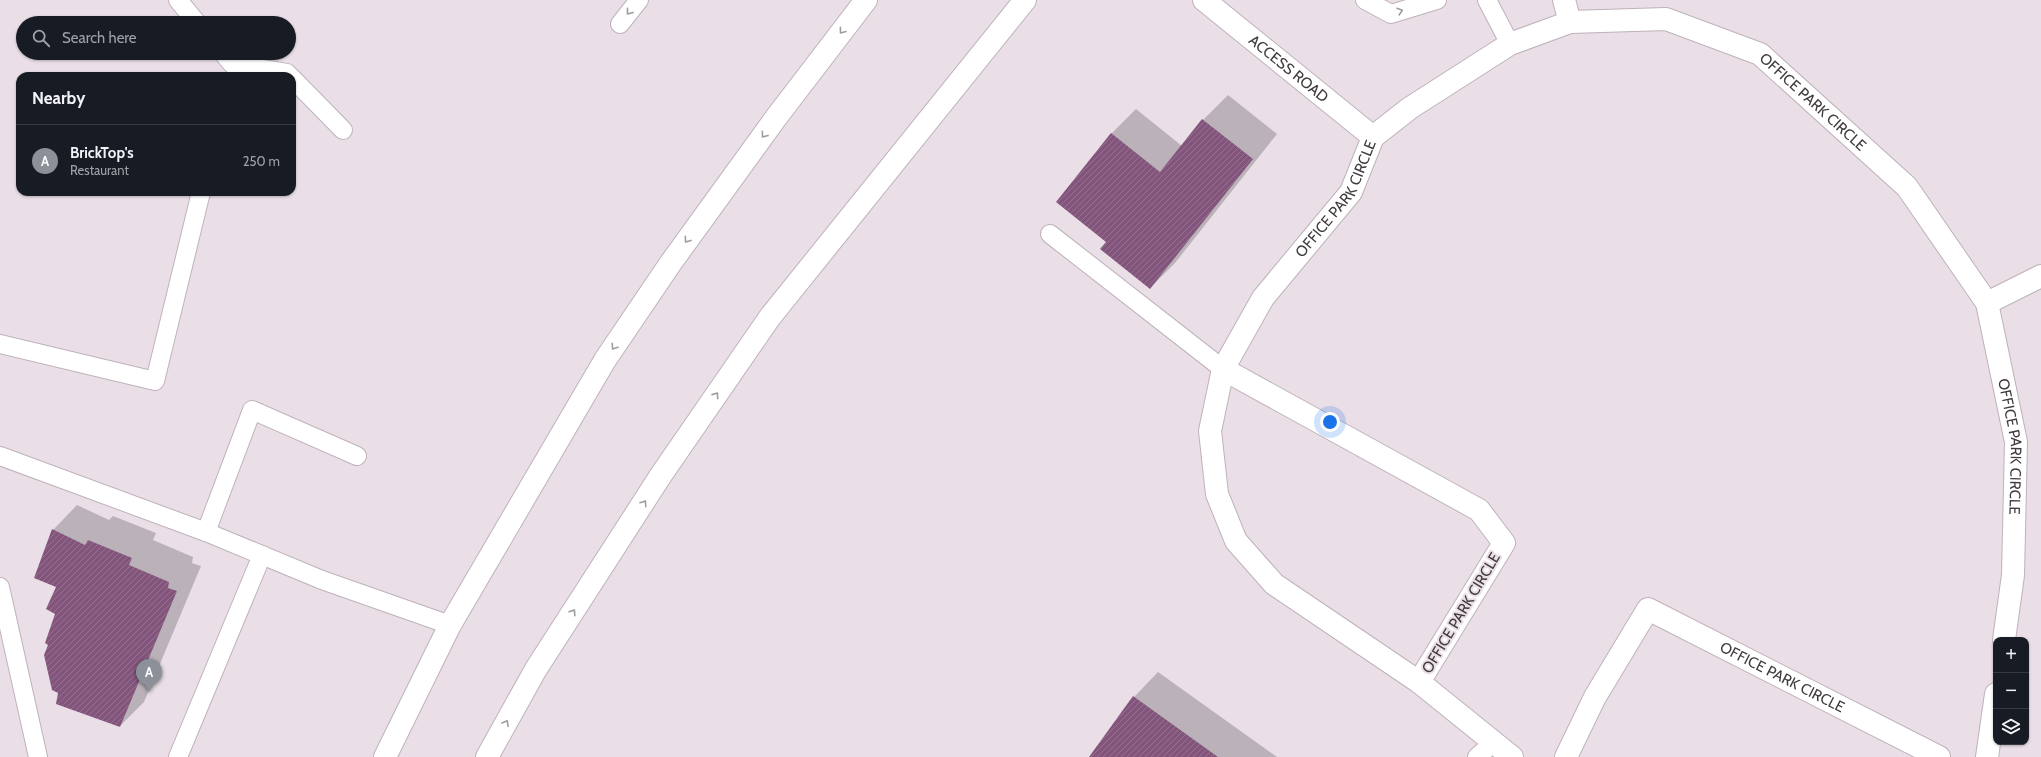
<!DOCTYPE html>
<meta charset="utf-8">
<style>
body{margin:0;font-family:Cabin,sans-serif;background:#20242c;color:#f1f3f6}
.controls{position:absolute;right:12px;bottom:12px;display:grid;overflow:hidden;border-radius:8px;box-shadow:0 1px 3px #0004}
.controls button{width:36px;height:36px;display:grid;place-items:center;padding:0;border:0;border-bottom:1px solid #363941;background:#171b24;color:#f1f3f6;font:20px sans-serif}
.you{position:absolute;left:1330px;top:422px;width:14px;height:14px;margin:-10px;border:3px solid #fff;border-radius:50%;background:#1a73e8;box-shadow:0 0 0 6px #1a73e833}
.badge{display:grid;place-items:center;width:26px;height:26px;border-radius:50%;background:#8c9099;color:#fff;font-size:13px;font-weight:700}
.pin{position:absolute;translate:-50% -33px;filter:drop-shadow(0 1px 2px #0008)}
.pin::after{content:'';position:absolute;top:21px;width:14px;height:12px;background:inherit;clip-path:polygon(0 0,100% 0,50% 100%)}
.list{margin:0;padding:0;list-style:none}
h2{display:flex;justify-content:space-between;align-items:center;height:52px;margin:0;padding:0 16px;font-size:17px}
h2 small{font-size:13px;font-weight:400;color:#9ea1a6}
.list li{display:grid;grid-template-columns:26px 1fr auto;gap:12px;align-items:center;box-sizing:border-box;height:72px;padding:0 16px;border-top:1px solid #363941}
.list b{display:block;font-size:15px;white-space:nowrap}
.list p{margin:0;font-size:13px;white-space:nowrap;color:#9ea1a6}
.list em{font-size:13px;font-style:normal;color:#9ea1a6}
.icon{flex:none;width:22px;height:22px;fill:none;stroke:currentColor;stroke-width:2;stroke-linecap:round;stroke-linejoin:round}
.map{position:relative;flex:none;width:2041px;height:757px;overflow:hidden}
.search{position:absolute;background:#171b24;box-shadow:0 1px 3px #0004;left:16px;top:16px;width:280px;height:44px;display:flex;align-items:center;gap:10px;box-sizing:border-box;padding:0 14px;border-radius:22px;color:#9ea1a6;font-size:15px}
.panel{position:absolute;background:#171b24;box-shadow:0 1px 3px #0004;left:16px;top:72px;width:280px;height:124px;border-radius:12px}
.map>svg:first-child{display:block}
.shadow{fill:#0003}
.building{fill:url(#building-hatch)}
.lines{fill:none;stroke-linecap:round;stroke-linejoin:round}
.service-casing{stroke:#beb2bb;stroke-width:20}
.minor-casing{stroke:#beb2bb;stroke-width:24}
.trunk-casing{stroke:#beb2bb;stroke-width:24}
.service{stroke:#fff;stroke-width:18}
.minor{stroke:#fff;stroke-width:22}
.trunk{stroke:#fff;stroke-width:22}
.oneway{stroke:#a09d9f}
.labels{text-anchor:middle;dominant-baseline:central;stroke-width:4;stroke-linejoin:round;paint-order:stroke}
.street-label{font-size:15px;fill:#403b3f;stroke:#eadee7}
</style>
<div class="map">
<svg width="2041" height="757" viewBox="0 0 2041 757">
<defs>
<pattern id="building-hatch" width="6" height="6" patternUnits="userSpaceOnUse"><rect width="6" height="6" fill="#83557c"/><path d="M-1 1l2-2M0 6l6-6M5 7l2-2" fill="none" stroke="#94718e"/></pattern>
</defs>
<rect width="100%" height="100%" fill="#eadee7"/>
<!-- shadow -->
<g class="shadow">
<polygon points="1228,95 1277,134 1175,263 1150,288 1107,242 1057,202 1112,133 1136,109 1182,146 1203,120"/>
<polygon points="77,505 109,520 113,516 156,533 153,540 193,557 192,563 201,566 144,702 120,726 60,692 49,644 56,613 57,586 53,530"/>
<polygon points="1158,672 1277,757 1091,757 1134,697"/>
</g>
<!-- building -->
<g class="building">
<polygon points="1202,119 1253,159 1150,289 1100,249 1106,242 1056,202 1111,133 1160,172"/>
<polygon points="52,529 85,545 88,540 132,558 129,565 169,582 168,588 177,591 120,727 56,704 58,693 52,690 44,655 48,645 45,643 55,614 46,609 56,587 34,578"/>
<polygon points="1133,696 1218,757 1089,757"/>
</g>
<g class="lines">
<defs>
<g id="service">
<polyline points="178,0 197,23"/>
<polyline points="1365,0 1391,14 1437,0"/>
<polyline points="1487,0 1510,44"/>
<polyline points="620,24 639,0"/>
<polyline points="223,53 232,64 287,73 290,76"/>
<polyline points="292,78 343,130"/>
<polyline points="1050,234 1223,369"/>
<polyline points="0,344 155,381 201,192"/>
<polyline points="0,456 206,532 322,580 450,625"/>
<polyline points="206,532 252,410 357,456"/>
<polyline points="0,587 38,757"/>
<polyline points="178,757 262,555"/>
<polyline points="1477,757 1494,742"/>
</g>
<g id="minor">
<path id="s1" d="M1204,0L1373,137"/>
<polyline points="1564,0 1570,22"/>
<polyline points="1987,303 2041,276"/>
<polyline points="1223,369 1479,510 1504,543 1419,682"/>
<path id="s2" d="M1512,757L1419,682L1274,584L1236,541L1217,494L1210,431L1223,369L1263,298L1351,192L1373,137L1410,108L1510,44L1570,22L1666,19L1760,54L1907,187L1987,303L2016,442L2013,575L2004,640"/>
<path id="s3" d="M1566,757L1595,697L1648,609L1939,757"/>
<polyline points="1987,757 1996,694"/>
</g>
<g id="trunk">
<polyline points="385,757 450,625 605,360 670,264 775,119 866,0"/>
<polyline points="487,757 536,669 661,475 770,317 1025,0"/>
</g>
</defs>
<!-- service casing -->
<use href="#service" class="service-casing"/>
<!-- minor casing -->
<use href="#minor" class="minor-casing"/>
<!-- trunk casing -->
<use href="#trunk" class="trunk-casing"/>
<!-- service -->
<use href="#service" class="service"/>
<!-- minor -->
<use href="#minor" class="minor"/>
<!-- trunk -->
<use href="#trunk" class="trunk"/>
</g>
<!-- one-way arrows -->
<defs><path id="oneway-chevron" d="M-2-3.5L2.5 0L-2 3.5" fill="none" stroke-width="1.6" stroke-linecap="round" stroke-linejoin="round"/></defs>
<g class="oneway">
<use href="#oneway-chevron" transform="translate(1400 11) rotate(-17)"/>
<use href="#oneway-chevron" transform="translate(629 12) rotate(128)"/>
<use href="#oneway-chevron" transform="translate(842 31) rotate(127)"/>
<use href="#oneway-chevron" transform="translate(764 135) rotate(126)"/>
<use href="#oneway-chevron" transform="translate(687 240) rotate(126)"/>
<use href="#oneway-chevron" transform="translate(614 347) rotate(124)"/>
<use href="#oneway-chevron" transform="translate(716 395) rotate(-55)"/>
<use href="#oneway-chevron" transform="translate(644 503) rotate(-57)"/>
<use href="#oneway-chevron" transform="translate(573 612) rotate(-57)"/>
<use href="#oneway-chevron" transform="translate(506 723) rotate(-61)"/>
</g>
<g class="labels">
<!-- street labels -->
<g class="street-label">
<text stroke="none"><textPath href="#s1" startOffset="109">ACCESS ROAD</textPath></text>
<text stroke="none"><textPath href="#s2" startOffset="1305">OFFICE PARK CIRCLE</textPath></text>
<text stroke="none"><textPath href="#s2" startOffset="735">OFFICE PARK CIRCLE</textPath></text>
<text stroke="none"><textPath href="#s2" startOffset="1719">OFFICE PARK CIRCLE</textPath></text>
<text transform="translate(1461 613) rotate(-59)">OFFICE PARK CIRCLE</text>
<text stroke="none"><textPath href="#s3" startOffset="320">OFFICE PARK CIRCLE</textPath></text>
</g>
</g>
</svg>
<div class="controls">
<button>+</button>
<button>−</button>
<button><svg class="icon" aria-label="layers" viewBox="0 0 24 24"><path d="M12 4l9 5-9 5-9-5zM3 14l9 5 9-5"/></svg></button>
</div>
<div class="you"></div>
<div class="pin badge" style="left:149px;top:692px">A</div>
<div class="search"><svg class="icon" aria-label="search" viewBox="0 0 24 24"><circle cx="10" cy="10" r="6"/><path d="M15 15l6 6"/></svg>Search here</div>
<section class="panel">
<h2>Nearby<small></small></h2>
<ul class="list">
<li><span class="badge">A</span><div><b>BrickTop's</b><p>Restaurant</p></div><em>250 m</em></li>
</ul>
</section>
</div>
